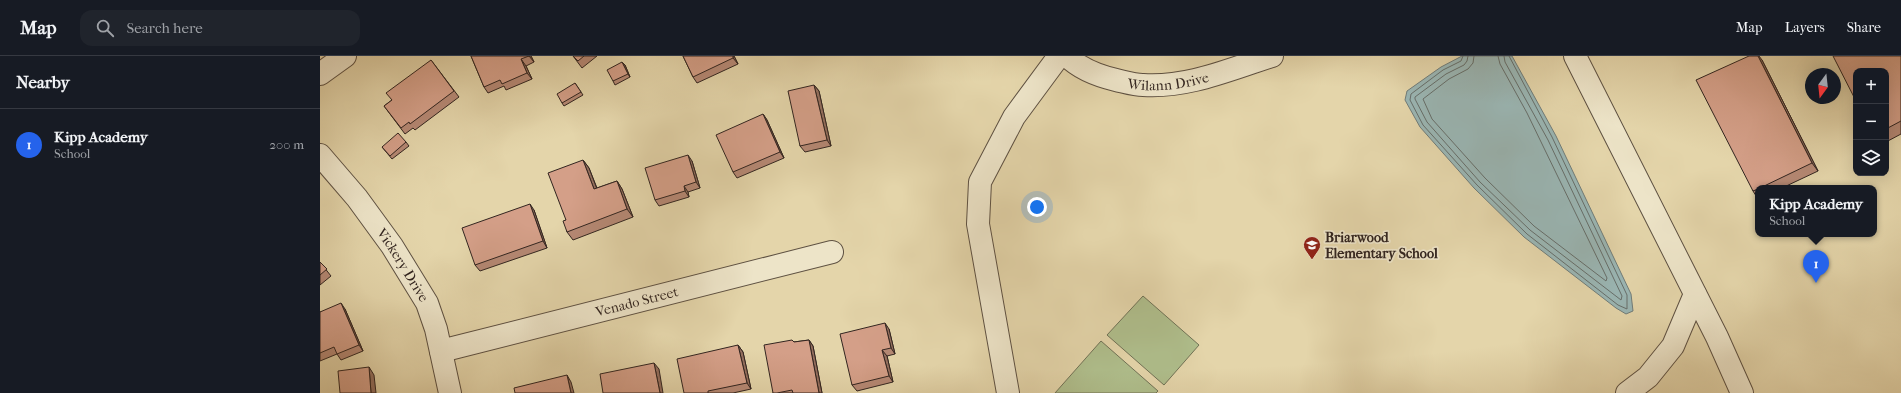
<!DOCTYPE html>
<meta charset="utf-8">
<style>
body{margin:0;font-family:"IM FELL French Canon",serif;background:#20242c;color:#f1f3f6}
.controls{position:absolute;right:12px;top:12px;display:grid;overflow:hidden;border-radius:8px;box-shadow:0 4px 16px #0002}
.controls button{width:36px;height:36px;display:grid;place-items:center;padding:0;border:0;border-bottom:1px solid #363941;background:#171b24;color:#f1f3f6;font:20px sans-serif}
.compass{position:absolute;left:1485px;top:12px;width:36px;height:36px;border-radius:50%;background:#171b24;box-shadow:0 4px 16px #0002;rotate:195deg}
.you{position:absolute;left:717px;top:151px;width:14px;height:14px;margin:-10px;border:3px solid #fff;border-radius:50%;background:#1a73e8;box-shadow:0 0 0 6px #1a73e833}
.badge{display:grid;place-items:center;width:26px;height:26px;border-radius:50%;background:#2563eb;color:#fff;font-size:13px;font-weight:700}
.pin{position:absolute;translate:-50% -33px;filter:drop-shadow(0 1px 2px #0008)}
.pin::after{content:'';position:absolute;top:21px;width:14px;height:12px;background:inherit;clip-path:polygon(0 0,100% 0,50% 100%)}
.popup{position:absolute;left:1435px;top:129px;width:122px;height:52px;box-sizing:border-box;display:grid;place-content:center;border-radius:8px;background:#171b24;filter:drop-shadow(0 1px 3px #0005);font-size:13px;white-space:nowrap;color:#9ea1a6}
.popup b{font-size:15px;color:#f1f3f6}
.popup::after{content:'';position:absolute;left:50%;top:100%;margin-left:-8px;border:8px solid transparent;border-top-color:#171b24}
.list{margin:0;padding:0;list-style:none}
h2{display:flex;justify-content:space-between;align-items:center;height:52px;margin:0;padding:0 16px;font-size:17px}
h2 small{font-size:13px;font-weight:400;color:#9ea1a6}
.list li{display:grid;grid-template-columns:26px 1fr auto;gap:12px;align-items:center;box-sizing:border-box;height:72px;padding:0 16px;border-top:1px solid #363941}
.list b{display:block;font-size:15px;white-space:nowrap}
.list p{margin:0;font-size:13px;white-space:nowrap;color:#9ea1a6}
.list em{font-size:13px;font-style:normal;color:#9ea1a6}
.icon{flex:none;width:22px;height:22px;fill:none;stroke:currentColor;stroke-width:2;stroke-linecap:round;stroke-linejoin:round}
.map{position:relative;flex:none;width:1581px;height:337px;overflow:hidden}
header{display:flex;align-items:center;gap:24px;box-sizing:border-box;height:56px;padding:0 20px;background:#171b24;border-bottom:1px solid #363941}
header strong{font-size:19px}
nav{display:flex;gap:22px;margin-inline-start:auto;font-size:14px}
.search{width:280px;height:36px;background:#20242c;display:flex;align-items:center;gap:10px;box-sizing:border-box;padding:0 14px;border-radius:12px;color:#9ea1a6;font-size:15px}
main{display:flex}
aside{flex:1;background:#171b24}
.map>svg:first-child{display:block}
.green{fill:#afbe8c;stroke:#707256}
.water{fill:#9ab6b4;stroke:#707c79}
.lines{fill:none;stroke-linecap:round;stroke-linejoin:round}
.shore{stroke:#666e6a;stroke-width:1}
.minor-casing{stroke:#5e5142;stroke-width:24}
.minor{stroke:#ede4c8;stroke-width:22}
.wall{fill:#b68975;stroke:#322520}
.shaded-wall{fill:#946f5f;stroke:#322520}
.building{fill:#d49f88;stroke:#322520}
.labels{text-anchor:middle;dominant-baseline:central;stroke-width:3.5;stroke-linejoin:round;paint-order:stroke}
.street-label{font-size:14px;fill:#322520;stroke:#ede4c8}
.poi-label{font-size:14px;font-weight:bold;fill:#322520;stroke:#ede4c8;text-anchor:start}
</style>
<header>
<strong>Map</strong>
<div class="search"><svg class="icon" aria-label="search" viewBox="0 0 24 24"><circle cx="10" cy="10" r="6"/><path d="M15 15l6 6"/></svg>Search here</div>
<nav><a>Map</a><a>Layers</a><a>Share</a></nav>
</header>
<main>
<aside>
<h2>Nearby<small></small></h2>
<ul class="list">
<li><span class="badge">1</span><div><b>Kipp Academy</b><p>School</p></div><em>200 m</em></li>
</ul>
</aside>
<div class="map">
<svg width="1581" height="337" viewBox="0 0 1581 337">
<rect width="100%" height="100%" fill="#e4d5aa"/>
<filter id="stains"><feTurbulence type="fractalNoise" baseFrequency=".005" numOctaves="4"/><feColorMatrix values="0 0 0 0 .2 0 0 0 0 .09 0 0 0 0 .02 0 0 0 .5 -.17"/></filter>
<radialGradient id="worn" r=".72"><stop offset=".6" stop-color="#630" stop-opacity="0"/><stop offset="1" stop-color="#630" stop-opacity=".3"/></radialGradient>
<!-- green -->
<g class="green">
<polygon points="823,240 879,289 844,329 787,279"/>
<polygon points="781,285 838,335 836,337 735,337"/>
</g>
<!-- water -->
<polygon class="water" points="1142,0 1192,0 1236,80 1311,238 1313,255 1306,258 1296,252 1204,181 1154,132 1100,71 1085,44 1087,35 1121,11"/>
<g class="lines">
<!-- shore -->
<g class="shore">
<polyline points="1143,0 1141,5 1123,14 1091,38 1090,44 1103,69 1157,129 1207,178 1298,249 1307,253 1307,239 1232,81 1189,0"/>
<polyline points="1148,0 1147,5 1144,9 1126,18 1095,41 1095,43 1107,66 1160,126 1210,174 1301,244 1302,240 1228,84 1185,6 1184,0"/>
<polyline points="1154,0 1153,7 1148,13 1129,23 1103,43 1112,63 1165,122 1214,170 1286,225 1287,222 1207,57 1180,8 1178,0"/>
</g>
<defs>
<g id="minor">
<path id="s1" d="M747,0C760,13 779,20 796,24C805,26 814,29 823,29C868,32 910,13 952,0"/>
<polyline points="1255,0 1397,281 1422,337"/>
<polyline points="0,18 25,0"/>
<path id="s2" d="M0,99L37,142L72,190L107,247L116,273L130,337"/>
<path id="s3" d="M121,295L512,196"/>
<polyline points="688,337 658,168 660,126 694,61 739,0"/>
<polyline points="1307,337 1328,321 1353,290 1375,238"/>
</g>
</defs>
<!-- minor casing -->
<use href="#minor" class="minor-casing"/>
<!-- minor -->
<use href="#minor" class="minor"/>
</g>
<!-- wall -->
<g class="wall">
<polygon points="151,0 211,0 214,6 206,10 212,23 186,34 184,30 168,37 164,31"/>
<polygon points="253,0 277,0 262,12"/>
<polygon points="363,0 414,0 418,8 377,27 373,21"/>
<polygon points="1581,0 1581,78 1566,86 1566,15"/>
<polygon points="111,4 139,41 95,74 93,72 85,78 64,50 72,44"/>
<polygon points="1442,4 1498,115 1462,132 1438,132 1438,143 1433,135"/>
<polygon points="302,6 305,9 310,21 295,29 293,25"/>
<polygon points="255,27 263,39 244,50 242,47"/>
<polygon points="494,29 499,35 511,90 485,96 480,90"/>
<polygon points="443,58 447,64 464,102 417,122 413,116"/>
<polygon points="86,86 89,90 72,103 62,91"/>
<polygon points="263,104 269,112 277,132 297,125 302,133 313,161 253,184 247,176 246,164"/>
<polygon points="372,105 380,132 368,136 369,141 339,150 335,144"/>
<polygon points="214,154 227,192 160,215 155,209"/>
<polygon points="0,206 11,220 0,229"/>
<polygon points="25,253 43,295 21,304 17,298 0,305 0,256"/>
<polygon points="569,273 575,298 567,300 573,326 537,335 532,329"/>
<polygon points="489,284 493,290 502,337 453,337 474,286"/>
<polygon points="418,289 423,296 431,333 413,337 364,337"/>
</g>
<!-- shaded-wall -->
<g class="shaded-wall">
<polygon points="209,0 211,0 214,6"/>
<polygon points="413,0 414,0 418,8 413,2"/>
<polygon points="1438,0 1439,0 1442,4 1498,115 1492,107"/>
<polygon points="201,3 206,10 212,23 207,17"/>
<polygon points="302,6 305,9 310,21 308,18"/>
<polygon points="494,29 499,35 511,90 507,84"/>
<polygon points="443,58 447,64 464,102 460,96"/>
<polygon points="368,99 372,105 380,132 376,126"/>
<polygon points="263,104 269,112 280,141 274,133"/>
<polygon points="297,125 302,133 313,161 307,153"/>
<polygon points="364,130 368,136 369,141 365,135"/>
<polygon points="210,148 214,154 227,192 223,185"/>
<polygon points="21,247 25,253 43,295 39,289"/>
<polygon points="565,267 569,273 575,298 571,292"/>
<polygon points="489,284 493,290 502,337 499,337"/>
<polygon points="418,289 423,296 431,333 427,327"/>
<polygon points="562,294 567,300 573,326 569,320"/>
<polygon points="334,307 339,313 343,337 340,337"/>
<polygon points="49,311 54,319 56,337 51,337"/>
<polygon points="247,319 251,326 254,337 251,337"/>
</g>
<!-- building -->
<g class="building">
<polygon points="151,0 209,0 201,3 207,17 182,28 180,24 164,31"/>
<polygon points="253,0 264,0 258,5"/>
<polygon points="363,0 413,0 413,2 373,21"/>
<polygon points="1429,0 1438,0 1492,107 1440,132 1438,132 1438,133 1433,135 1376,24"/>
<polygon points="1513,0 1581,0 1581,65 1566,73 1566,15 1536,15 1536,45"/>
<polygon points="111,4 134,35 90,68 89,66 81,72 64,50 72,44 66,37"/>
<polygon points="302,6 308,18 293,25 287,14"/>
<polygon points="255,27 261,36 242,47 237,38"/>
<polygon points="494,29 507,84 480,90 468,35"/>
<polygon points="443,58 460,96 413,116 396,79"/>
<polygon points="78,77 86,86 70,100 62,91"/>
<polygon points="368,99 376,126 364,130 365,135 335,144 325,112"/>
<polygon points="263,104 274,133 297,125 307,153 247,176 243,165 246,164 228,117"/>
<polygon points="210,148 223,185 155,209 142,172"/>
<polygon points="0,206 7,213 0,219"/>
<polygon points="21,247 39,289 17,298 14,291 0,297 0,256"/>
<polygon points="565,267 571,292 562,294 569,320 532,329 520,278"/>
<polygon points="472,284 474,286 489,284 499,337 473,337 472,334 457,337 453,337 444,289"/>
<polygon points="418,289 427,327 388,335 388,337 364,337 357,303"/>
<polygon points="334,307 340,337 283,337 280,318"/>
<polygon points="49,311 51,337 20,337 18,315"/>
<polygon points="247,319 251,337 195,337 194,332"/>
</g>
<!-- icons -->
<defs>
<symbol id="school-pin" viewBox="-11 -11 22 30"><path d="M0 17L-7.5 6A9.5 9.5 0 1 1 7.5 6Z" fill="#8f2418" stroke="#ede4c8"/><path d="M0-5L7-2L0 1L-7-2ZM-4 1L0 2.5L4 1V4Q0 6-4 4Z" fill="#fff"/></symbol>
</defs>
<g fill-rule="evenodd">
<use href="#school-pin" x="982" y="179" width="20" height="27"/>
</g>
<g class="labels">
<!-- street labels -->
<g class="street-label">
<text stroke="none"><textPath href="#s1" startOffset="108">Wilann Drive</textPath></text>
<text stroke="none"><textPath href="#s2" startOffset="138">Vickery Drive</textPath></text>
<text stroke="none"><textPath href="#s3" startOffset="202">Venado Street</textPath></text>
</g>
<!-- poi labels -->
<g class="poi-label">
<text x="1005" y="181">Briarwood<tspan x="1005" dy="16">Elementary School</tspan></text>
</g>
</g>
<rect width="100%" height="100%" filter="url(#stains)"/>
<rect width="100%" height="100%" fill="url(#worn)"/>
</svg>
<div class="controls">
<button>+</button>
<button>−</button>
<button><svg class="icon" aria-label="layers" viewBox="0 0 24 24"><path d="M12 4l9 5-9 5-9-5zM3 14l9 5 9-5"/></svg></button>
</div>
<svg class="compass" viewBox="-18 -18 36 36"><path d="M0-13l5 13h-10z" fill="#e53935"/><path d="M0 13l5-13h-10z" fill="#9ea1a6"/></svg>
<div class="you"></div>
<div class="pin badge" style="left:1496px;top:227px">1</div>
<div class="popup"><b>Kipp Academy</b>School</div>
</div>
</main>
